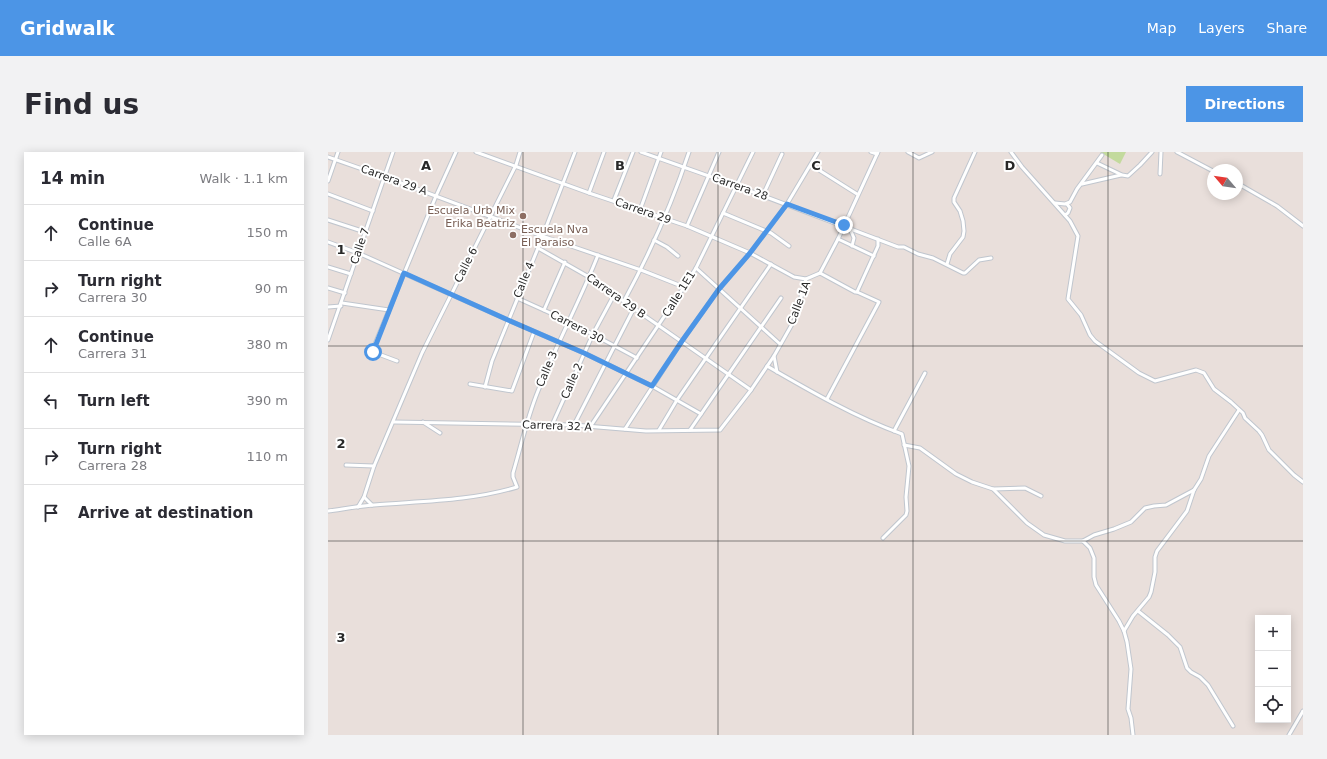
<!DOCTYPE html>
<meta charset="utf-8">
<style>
body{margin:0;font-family:"DejaVu Sans",sans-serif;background:#f2f2f3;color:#2b2b33}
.controls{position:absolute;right:12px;bottom:12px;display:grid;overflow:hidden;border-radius:0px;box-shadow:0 2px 10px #0003}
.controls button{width:36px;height:36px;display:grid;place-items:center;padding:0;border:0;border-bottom:1px solid #e1e1e2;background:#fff;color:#2b2b33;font:20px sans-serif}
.compass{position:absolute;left:879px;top:12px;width:36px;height:36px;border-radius:50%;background:#fff;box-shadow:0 2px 10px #0003;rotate:299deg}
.stop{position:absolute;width:12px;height:12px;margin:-9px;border:3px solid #4c95e6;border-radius:50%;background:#fff}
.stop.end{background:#4c95e6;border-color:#fff;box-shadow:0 1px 4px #0008}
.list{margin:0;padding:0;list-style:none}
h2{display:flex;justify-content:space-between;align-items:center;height:52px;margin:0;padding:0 16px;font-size:17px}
h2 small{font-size:13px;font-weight:400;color:#7c7c81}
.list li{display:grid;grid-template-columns:26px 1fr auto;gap:12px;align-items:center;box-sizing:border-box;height:56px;padding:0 16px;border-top:1px solid #e1e1e2}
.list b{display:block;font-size:15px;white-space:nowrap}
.list p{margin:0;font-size:13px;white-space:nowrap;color:#7c7c81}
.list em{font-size:13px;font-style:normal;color:#7c7c81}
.icon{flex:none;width:22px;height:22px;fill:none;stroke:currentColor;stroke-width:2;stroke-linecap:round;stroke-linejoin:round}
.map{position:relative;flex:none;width:975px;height:583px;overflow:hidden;border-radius:0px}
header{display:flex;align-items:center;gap:24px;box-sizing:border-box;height:56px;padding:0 20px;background:#4c95e6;color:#fff}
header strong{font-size:19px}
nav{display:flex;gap:22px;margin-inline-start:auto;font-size:14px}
.intro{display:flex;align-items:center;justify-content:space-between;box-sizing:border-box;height:96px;padding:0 24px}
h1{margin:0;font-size:28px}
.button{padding:10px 18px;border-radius:0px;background:#4c95e6;color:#fff;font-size:14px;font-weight:700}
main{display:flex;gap:24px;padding:0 24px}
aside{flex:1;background:#fff;border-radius:0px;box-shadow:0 2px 10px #0003}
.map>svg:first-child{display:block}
.green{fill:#c3da9d}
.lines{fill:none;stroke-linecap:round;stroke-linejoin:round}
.street-casing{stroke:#c0c6ce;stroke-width:5}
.street{stroke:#fff;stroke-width:3}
.route{stroke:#4c95e6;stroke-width:5}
.grid{fill:none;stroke:#282828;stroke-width:1;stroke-opacity:0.55}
.education-dot{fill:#8d6e63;stroke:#fff;stroke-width:1.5}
.labels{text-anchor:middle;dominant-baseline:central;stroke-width:4;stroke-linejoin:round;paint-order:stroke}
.street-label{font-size:11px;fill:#282828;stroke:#fff}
.education-label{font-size:11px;fill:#785e54;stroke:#fff;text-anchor:end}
.grid-label{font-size:13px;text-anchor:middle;font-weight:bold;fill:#282828;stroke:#fff;stroke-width:4;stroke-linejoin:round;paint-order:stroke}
</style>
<header>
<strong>Gridwalk</strong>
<nav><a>Map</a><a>Layers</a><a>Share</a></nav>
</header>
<div class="intro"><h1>Find us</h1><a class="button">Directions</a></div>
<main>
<aside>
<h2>14 min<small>Walk · 1.1 km</small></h2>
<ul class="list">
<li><svg class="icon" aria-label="ahead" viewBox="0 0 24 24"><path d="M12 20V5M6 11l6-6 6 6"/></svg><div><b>Continue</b><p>Calle 6A</p></div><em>150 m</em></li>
<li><svg class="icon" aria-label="right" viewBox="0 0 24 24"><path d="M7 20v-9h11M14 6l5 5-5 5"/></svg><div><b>Turn right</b><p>Carrera 30</p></div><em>90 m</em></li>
<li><svg class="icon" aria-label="ahead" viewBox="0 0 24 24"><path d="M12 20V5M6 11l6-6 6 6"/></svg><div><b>Continue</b><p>Carrera 31</p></div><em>380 m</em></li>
<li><svg class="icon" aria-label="left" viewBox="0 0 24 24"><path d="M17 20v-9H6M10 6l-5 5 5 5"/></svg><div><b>Turn left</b></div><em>390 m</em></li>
<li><svg class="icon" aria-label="right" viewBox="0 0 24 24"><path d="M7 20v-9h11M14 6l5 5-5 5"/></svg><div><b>Turn right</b><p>Carrera 28</p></div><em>110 m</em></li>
<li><svg class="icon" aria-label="arrive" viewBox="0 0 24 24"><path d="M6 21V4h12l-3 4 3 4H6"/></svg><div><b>Arrive at destination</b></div></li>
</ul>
</aside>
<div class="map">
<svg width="975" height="583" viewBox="0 0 975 583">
<rect width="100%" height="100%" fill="#e9dfdb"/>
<!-- green -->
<polygon class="green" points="772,0 798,0 792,12"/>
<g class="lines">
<defs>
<g id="street">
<polyline points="148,0 261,41 359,74 422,101 466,125 478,127"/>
<polyline points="313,0 409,34 570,95 576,95 590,102 605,106 635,121 637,121 651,108 663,106"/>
<polyline points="543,0 549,2"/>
<polyline points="580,0 591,6 604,0"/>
<polyline points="683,0 694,15 742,69 750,84 740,147 753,163 762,183 767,189 811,221 827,229 868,218 876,221 886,237 903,250 915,261 917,266 931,279 934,283 941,298 966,323 975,330"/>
<polyline points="849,0 885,19"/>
<polyline points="0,5 57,25 214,84 313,118 356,135"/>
<polyline points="769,11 794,23 800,24 812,13 824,0"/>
<polyline points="483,13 529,42"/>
<polyline points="832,22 833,0"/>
<polyline points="0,29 10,0"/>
<polyline points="909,31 949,54 975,74"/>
<polyline points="754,32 793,23"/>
<polyline points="261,41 276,0"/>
<polyline points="0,42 45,59"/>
<polyline points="435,43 454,2"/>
<polyline points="286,48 305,0"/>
<polyline points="727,51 737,52 742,50 749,37 774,3"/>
<polyline points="312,58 333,0"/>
<polyline points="395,61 443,81 461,94"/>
<polyline points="737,63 740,61 742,56 739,52"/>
<polyline points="0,68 37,80"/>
<polyline points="359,74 391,0"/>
<polyline points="522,77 526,86 524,94"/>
<polyline points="510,87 546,104"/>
<polyline points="326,88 339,95 350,104"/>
<polyline points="0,90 30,101 180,168 256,201 324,234 373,262"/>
<polyline points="210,96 261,125 423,238"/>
<polyline points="619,112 622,102 635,85 636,79 635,69 632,59 626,50 626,46 647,0"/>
<polyline points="0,115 23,122"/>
<polyline points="368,116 452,192"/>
<polyline points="492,121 527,140 529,140 551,150 499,247"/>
<polyline points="0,136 17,141"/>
<polyline points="529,140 550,94 550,87"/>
<polyline points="189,146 240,169 309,206"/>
<path d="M296,149C322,101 344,52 361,0"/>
<polyline points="14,151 61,158"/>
<polyline points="0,155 13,154"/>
<polyline points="216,158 237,110"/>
<polyline points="0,188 65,0"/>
<polyline points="446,204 449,220"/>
<polyline points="69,209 45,200 45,197 108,44 128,0"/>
<path d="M439,214C482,239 527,265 574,282L581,314L578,345L579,359L578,363L555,386"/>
<polyline points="142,232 184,239 206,180"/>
<polyline points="157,235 164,209 210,96 247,0"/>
<polyline points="66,270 246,273 318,279 392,278 423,238 446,204 467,167 478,127 492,121 510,87 550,0"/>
<polyline points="95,270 112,281"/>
<polyline points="224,273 265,182 286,143"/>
<polyline points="246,273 306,156"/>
<polyline points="262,275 356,135 368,116 425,0"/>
<polyline points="297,277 354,189 391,137 422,101 459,52 490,0"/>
<polyline points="331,278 349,248 443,112"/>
<polyline points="362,278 453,146"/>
<polyline points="566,279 597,221"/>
<polyline points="576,293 592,296 628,322 644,330 665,337 699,371 716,383 737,389 755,389 762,396 766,406 766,425 768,433 791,469 796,479 799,490 803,517 800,557 803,566 805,583"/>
<polyline points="18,313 46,314"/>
<polyline points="665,337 697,336 713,344"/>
<polyline points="36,345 44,353"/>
<polyline points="30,355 36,345 46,314 94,201 188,13 192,0"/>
<path d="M0,359C15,357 31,354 46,353C94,349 143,349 189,335L185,325V321C193,294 199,266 210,239C228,193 252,149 270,103"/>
<polyline points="755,389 766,383 786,377 803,370 817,356 826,354 838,353 866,338"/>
<polyline points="810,459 840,483 852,495 859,516 863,520 872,525 880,533 905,574"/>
<polyline points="796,479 805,464 821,445 823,440 827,420 827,405 829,399 859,359 866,338 873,327 881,304 911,258"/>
<polyline points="961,583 975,559"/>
</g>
</defs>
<!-- street casing -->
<use href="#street" class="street-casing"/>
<!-- street -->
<use href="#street" class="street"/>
</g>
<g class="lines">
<!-- route -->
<polyline class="route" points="45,200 76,121 180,168 256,201 324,234 354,189 391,137 422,101 459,52 516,73"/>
</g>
<!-- grid -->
<path class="grid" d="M195,0V583M390,0V583M585,0V583M780,0V583M0,194H975M0,389H975"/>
<!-- markers -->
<g class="education-dot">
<circle cx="195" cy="64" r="4"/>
<circle cx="185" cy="83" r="4"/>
</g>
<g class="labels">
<!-- street labels -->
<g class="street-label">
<text transform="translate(66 28) rotate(20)">Carrera 29 A</text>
<text transform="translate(412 35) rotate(20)">Carrera 28</text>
<text transform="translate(315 59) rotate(19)">Carrera 29</text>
<text transform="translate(32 94) rotate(-71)">Calle 7</text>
<text transform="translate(138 113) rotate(-63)">Calle 6</text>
<text transform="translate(196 128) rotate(-68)">Calle 4</text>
<text transform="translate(351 142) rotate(-58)">Calle 1E1</text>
<text transform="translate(288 144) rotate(35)">Carrera 29 B</text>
<text transform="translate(471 151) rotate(-69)">Calle 1A</text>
<text transform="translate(249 175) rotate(27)">Carrera 30</text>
<text transform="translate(219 217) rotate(-67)">Calle 3</text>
<text transform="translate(244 229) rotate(-66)">Calle 2</text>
<text transform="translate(229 274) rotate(2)">Carrera 32 A</text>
</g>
<!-- education labels -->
<g class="education-label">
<text x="187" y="58">Escuela Urb Mix<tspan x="187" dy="13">Erika Beatriz</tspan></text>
<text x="193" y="77" text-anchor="start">Escuela Nva<tspan x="193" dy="13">El Paraiso</tspan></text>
</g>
</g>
<g class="grid-label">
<text x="98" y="18">A</text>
<text x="292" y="18">B</text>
<text x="488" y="18">C</text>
<text x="682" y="18">D</text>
<text x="13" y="102">1</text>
<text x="13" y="296">2</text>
<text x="13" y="490">3</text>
</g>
</svg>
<div class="controls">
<button>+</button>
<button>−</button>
<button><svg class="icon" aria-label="locate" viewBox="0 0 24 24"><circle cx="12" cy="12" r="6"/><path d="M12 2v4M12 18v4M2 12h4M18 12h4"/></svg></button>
</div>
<svg class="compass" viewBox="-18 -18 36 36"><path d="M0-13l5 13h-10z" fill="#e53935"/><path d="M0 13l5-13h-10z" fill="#7c7c81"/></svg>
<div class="stop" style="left:45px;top:200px"></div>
<div class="stop end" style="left:516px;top:73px"></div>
</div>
</main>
